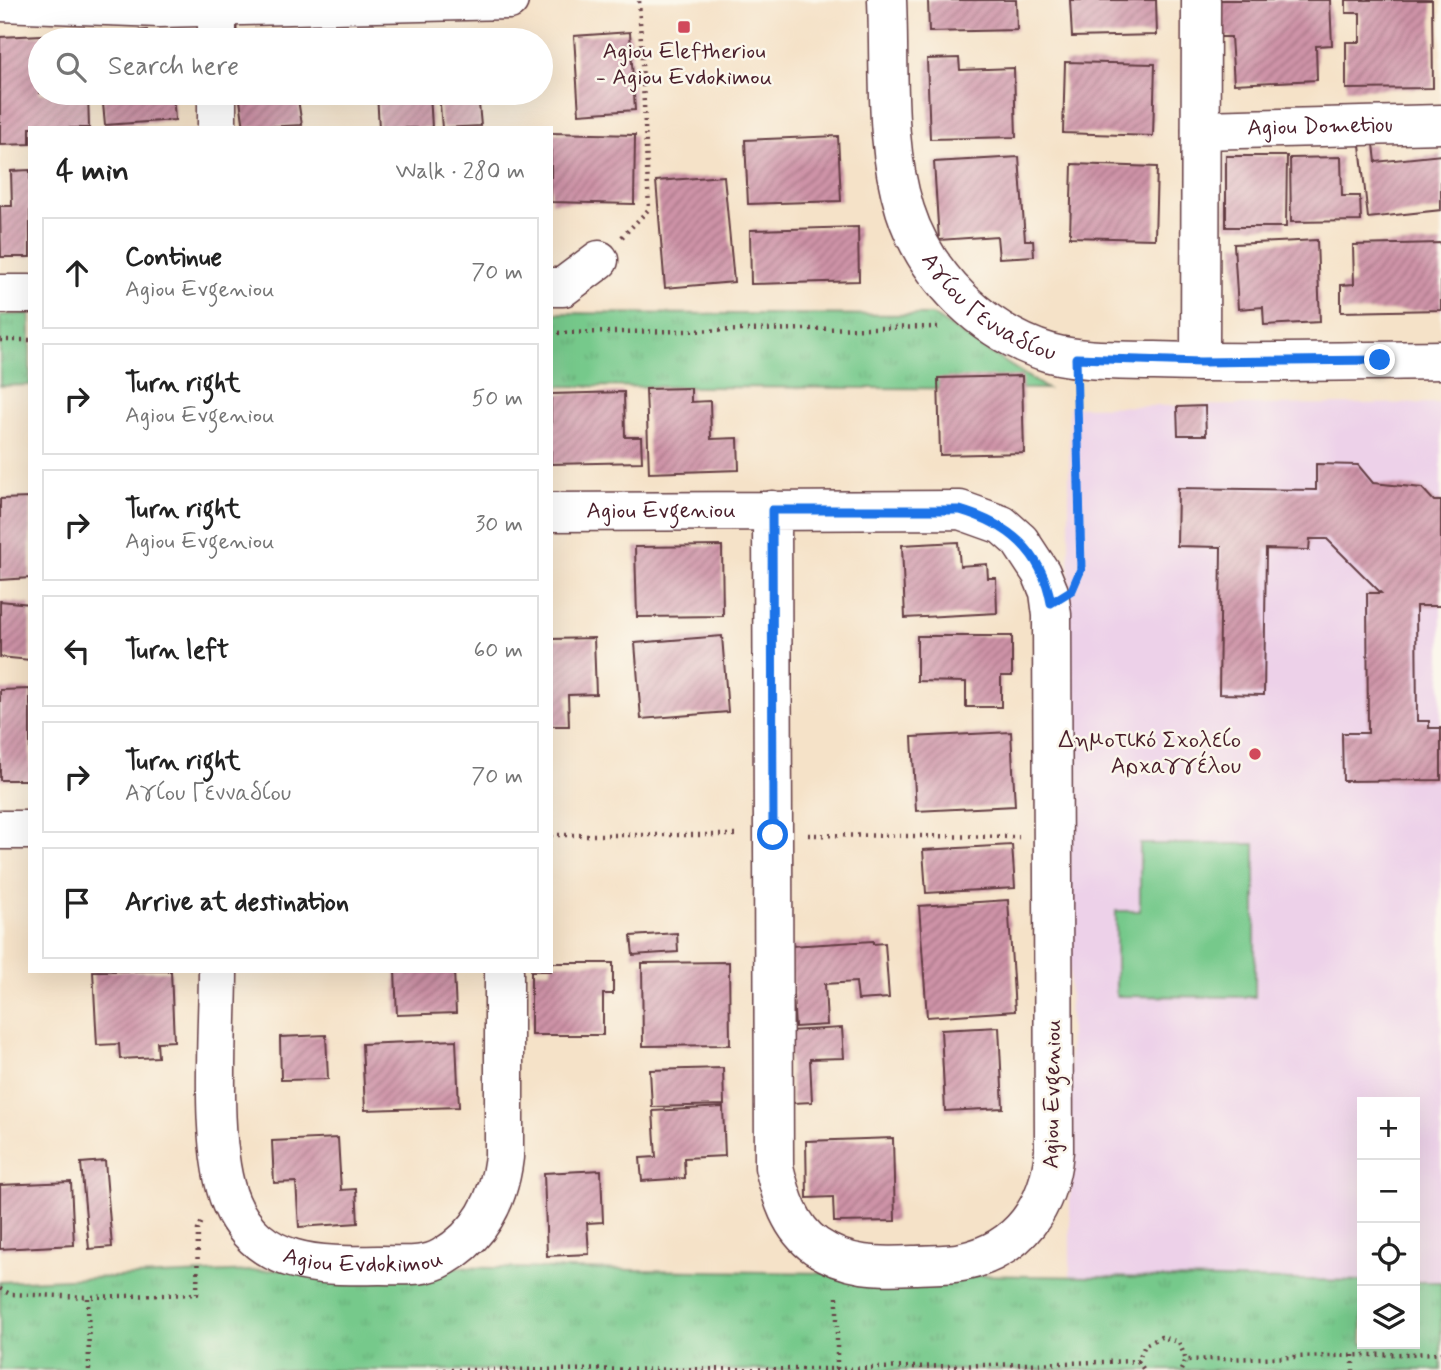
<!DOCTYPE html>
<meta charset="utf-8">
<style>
body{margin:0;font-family:Mynerve,sans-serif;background:#f2f2f2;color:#222}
.controls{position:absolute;right:21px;bottom:21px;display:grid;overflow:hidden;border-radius:0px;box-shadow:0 7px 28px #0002}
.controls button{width:63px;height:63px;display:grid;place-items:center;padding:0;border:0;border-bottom:2px solid #e0e0e0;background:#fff;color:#222;font:35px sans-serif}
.stop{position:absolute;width:21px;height:21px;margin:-16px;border:5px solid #1a73e8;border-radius:50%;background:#fff}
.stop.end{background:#1a73e8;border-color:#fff;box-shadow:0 2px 7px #0008}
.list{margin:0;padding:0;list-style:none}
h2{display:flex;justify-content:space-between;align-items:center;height:91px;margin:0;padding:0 28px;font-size:30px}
h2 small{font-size:23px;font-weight:400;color:#767676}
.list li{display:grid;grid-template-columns:46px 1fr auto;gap:21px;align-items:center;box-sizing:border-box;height:112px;margin:0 14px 14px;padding:0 14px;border:2px solid #e0e0e0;border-radius:0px}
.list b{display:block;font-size:26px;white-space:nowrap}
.list p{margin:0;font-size:23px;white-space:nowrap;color:#767676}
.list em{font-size:23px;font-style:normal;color:#767676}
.icon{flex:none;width:38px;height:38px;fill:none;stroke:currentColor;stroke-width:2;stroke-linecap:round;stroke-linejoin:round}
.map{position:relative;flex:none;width:1441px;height:1370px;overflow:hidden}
.search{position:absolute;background:#fff;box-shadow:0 7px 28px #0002;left:28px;top:28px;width:525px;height:77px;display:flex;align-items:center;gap:18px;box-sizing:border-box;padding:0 24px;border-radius:38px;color:#767676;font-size:26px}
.panel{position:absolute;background:#fff;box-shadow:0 7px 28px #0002;left:28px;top:126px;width:525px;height:847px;border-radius:0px}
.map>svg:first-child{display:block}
.built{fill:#edd1e9}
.grass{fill:#76c98b;stroke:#60745b;stroke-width:2}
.park{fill:url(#park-tufts);stroke:#60745b;stroke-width:2}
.building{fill:url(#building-hatch)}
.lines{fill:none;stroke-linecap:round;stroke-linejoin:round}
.minor-casing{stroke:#643c43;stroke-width:41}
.path{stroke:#643c43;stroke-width:4.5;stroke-dasharray:2 5;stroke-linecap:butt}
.minor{stroke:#fff;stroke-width:38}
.route{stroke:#1a73e8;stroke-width:9}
.poi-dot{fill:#d1495b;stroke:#fbf7ec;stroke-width:2.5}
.labels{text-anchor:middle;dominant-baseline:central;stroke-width:5;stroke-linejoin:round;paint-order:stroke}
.poi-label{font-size:23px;fill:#4a1f2b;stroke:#fbf7ec}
.street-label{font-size:23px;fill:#4a1f2b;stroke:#fbf7ec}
</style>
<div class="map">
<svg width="1441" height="1370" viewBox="0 0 1441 1370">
<defs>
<pattern id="park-tufts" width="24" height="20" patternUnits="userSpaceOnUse" patternTransform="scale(1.75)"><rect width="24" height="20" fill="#76c98b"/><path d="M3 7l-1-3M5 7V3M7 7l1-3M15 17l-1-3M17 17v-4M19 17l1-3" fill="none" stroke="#68ac78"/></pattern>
<pattern id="building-hatch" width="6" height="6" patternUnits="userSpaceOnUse" patternTransform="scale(1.75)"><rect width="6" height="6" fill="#ce93a7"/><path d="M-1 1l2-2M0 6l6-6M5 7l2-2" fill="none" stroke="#a97788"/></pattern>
</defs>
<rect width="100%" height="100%" fill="#fbf7ec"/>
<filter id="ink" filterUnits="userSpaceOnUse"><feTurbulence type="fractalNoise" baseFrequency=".0143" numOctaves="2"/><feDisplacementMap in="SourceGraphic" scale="14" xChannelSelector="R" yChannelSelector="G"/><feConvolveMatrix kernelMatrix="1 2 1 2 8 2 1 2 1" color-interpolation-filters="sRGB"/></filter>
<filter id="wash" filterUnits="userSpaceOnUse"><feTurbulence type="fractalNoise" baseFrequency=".00686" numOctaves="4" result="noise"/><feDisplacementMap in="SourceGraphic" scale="28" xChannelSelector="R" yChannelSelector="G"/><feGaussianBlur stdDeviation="1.57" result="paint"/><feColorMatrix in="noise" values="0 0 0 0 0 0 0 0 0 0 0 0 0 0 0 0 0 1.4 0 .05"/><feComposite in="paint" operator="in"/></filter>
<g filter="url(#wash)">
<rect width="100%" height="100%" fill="#f5e2c8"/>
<!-- built -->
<polygon class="built" points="1441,403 1441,1291 1415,1291 1415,1102 1362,1102 1362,1290 1070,1287 1069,407"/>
<!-- grass -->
<polygon class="grass" points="1140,844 1255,844 1255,997 1116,996 1116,911 1140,911"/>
<!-- park -->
<g class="park">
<polygon points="551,313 932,315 1047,389 551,386"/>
<polygon points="30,314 30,385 0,386 0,315"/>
<polygon points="365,1266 1362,1281 1362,1344 1415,1344 1415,1282 1441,1282 1441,1370 0,1370 0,1282"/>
</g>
<g id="blocks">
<!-- building -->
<g class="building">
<polygon points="928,0 1016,0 1017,30 929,32"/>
<polygon points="1070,0 1156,0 1157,35 1072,37"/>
<polygon points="1218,0 1330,0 1332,45 1316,46 1317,80 1234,84 1231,37 1220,37"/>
<polygon points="1346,0 1432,0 1433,88 1346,89 1346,42 1360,42 1360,13 1346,13"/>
<polygon points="147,30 148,40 97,40 97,34"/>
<polygon points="426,32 426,40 374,40 373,35"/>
<polygon points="630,32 635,110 579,114 574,36"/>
<polygon points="85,33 85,40 40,40 40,93 88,93 89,128 30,128 30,144 0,145 0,37"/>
<polygon points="959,58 960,70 1014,68 1016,137 930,139 927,59"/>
<polygon points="1065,62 1155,64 1153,136 1063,133"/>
<polygon points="102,93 173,93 175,120 105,125"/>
<polygon points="239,93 297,93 302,125 244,128"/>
<polygon points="377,93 430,93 432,128 379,128"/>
<polygon points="439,93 478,93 481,126 442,128"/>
<polygon points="551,133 635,135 634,204 551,202"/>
<polygon points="838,136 841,201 748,204 745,140"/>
<polygon points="1374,144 1376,162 1441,155 1441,210 1368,218 1360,145"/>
<polygon points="1226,156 1287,156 1286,227 1226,227"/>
<polygon points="1019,157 1025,240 1033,240 1034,256 999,258 997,236 939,240 934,162"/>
<polygon points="1341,157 1342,196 1360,196 1361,221 1291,222 1290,158"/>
<polygon points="1072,164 1157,167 1155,239 1070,237"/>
<polygon points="30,170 30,257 1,257 0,206 12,206 11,171"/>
<polygon points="724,176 734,282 665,288 656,181"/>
<polygon points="858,227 859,281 751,284 750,230"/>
<polygon points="1317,240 1320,322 1264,325 1263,307 1238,309 1234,244"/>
<polygon points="1441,243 1441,310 1341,312 1341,285 1354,284 1353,245"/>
<polygon points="1022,376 1024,453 940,455 938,378"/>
<polygon points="691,388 691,402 710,401 711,439 738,438 739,470 649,473 646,389"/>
<polygon points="624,392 625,437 641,437 642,462 551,464 551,394"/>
<polygon points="1205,406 1206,435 1178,435 1177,407"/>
<polygon points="1316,464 1358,465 1373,483 1422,488 1434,501 1441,501 1441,606 1416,606 1417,721 1429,721 1429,728 1441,728 1441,780 1343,781 1342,733 1368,733 1367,593 1381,593 1327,539 1310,539 1309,550 1266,549 1264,695 1219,694 1221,547 1177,546 1178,488 1316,490"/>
<polygon points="30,498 30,578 0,580 0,499"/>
<polygon points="958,542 960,566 987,564 988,578 996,578 997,613 905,618 902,545"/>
<polygon points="722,546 723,616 637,617 635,547"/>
<polygon points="0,601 30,604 30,660 0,657"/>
<polygon points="722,636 728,712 641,719 635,643"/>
<polygon points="917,636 1012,636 1012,676 1001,676 1001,707 966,707 966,682 917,681"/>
<polygon points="594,638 596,694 568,695 569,726 551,726 551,639"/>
<polygon points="30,689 30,780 0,780 0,690"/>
<polygon points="1011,732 1015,806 916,811 912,737"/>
<polygon points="1012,845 1015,888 926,893 923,850"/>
<polygon points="1008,900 1015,1011 927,1017 919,906"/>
<polygon points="677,933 678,952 633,955 631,936"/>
<polygon points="873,941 873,944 885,943 889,998 858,1000 856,982 825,984 827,1025 795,1027 790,946"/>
<polygon points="729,962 730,1045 643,1046 642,963"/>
<polygon points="551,963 613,963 613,994 603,994 603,1035 531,1035 531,971 551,971"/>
<polygon points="93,971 171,971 174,1041 157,1042 158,1057 120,1059 119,1044 97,1045"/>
<polygon points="395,971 454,971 456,1013 397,1015"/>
<polygon points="999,1027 1003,1108 945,1111 941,1030"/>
<polygon points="842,1028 844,1058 810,1059 812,1102 792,1103 788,1031"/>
<polygon points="326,1035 328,1079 281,1080 280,1037"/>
<polygon points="456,1040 459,1107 365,1110 362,1044"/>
<polygon points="723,1068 724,1105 652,1107 650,1070"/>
<polygon points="723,1107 725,1156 684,1158 685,1178 642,1181 640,1158 656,1157 653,1111"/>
<polygon points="338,1138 341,1190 356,1189 358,1223 299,1227 296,1182 274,1183 272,1141"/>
<polygon points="893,1138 895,1221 834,1222 833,1197 807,1198 806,1141"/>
<polygon points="105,1161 112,1247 89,1249 81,1163"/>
<polygon points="601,1170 603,1222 587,1223 589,1254 547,1256 544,1173"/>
<polygon points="71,1182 74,1245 0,1249 0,1185"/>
</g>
</g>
</g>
<g filter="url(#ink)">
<use href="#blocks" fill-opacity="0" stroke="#643c43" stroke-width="2"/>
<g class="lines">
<defs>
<g id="minor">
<path id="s1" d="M887,0C890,69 884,144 905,210C926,276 983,333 1050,353C1084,362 1121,360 1155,361C1250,364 1346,361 1441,360"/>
<polyline points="0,2 159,8 509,0"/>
<polyline points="217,40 217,7"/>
<polyline points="217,128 217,93"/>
<path id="s2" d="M1201,130L1441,124"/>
<polyline points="551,287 563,287 599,260"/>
<polyline points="0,294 30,294"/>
<polyline points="1200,362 1201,0"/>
<path id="s3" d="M551,512L960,510L1002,525L1020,541L1041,573L1049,592L1052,615L1054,1151C1049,1206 1020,1250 962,1262C947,1265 929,1264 914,1265C878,1267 847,1267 816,1246C790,1228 781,1196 774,1167L772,510"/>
<polyline points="0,830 30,830"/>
<path id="s4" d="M218,971C218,1032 208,1150 231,1203C259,1268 321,1266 381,1265C402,1265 425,1268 443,1257C481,1235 499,1199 504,1157V971"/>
</g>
</defs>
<!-- minor casing -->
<use href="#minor" class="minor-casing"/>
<!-- path -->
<g class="path">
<polyline points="622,237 649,209 639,0"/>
<polyline points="551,333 939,327"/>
<polyline points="0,340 30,340"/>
<polyline points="1076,391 1080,574"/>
<polyline points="551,835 739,835"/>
<polyline points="808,835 1019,837"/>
<polyline points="0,1289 10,1294 88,1297"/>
<polyline points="1353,1355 1353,1370"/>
<polyline points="1138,1361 1144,1370"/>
<polyline points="837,1369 837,1294"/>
<polyline points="89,1370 88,1297 197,1294 198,1230 202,1221"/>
<polyline points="437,1370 837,1369 1138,1361 1145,1345 1161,1337 1179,1342 1186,1360 1441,1353"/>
<polyline points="1181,1370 1186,1360"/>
</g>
<!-- minor -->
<use href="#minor" class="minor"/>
</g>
</g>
<g class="lines" filter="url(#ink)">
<!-- route -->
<path class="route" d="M773,835L772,510H960C1008,524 1042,551 1051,603L1072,590L1081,569L1076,358L1200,362L1380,360"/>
</g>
<!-- markers -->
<g class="poi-dot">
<rect x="677" y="20" width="14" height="14" rx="3.5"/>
<circle cx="1255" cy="754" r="7"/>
</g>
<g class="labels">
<!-- poi labels -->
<g class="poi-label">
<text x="684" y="52">Agiou Eleftheriou<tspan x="684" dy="26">- Agiou Evdokimou</tspan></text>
<text x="1241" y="741" text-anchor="end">Δημοτικό Σχολείο<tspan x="1241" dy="26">Αρχαγγέλου</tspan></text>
</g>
<!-- street labels -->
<g class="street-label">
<text stroke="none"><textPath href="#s2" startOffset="119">Agiou Dometiou</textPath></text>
<text stroke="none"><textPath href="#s1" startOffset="345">Αγίου Γενναδίου</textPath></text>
<text stroke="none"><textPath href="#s3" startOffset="110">Agiou Evgeniou</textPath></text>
<text transform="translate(1053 1094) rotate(-89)">Agiou Evgeniou</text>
<text stroke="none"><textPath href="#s4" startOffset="390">Agiou Evdokimou</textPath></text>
</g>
</g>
</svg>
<div class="controls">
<button>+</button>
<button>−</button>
<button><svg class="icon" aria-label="locate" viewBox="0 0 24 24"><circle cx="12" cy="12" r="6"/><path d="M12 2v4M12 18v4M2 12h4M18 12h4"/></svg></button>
<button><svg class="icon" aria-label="layers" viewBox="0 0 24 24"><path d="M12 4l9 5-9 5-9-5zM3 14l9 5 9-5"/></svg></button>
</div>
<div class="stop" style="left:773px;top:835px"></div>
<div class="stop end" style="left:1380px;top:360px"></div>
<div class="search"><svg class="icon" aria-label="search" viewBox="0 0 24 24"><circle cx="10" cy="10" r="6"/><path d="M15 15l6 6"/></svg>Search here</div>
<section class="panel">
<h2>4 min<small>Walk · 280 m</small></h2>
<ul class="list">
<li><svg class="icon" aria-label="ahead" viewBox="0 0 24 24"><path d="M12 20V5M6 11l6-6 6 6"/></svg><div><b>Continue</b><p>Agiou Evgeniou</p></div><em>70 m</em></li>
<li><svg class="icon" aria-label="right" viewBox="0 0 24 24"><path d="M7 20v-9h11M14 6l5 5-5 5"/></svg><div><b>Turn right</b><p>Agiou Evgeniou</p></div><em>50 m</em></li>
<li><svg class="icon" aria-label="right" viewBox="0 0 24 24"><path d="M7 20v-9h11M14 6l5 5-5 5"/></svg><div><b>Turn right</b><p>Agiou Evgeniou</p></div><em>30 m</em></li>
<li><svg class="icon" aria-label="left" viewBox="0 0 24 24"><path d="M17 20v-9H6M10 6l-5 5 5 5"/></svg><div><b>Turn left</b></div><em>60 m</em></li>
<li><svg class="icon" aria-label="right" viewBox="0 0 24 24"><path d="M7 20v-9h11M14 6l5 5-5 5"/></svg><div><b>Turn right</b><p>Αγίου Γενναδίου</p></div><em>70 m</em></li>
<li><svg class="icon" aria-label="arrive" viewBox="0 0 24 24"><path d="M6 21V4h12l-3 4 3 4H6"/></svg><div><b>Arrive at destination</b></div></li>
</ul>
</section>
</div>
